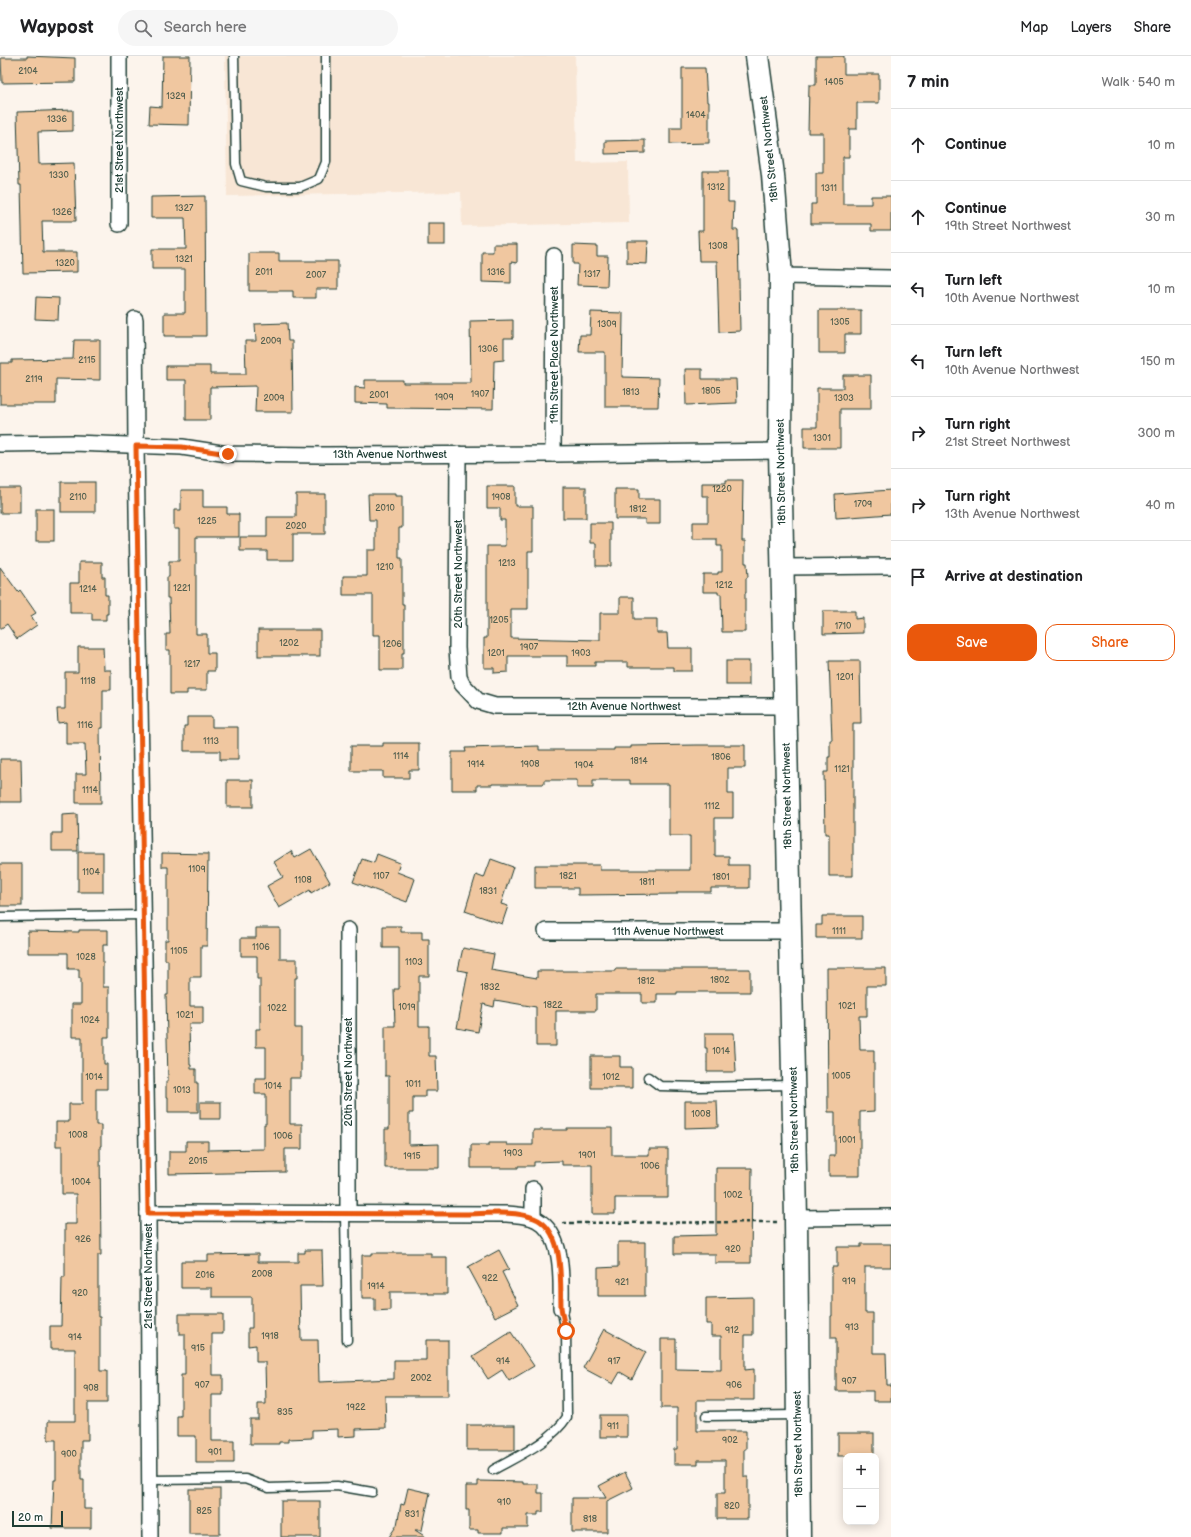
<!DOCTYPE html>
<meta charset="utf-8">
<style>
body{margin:0;font-family:"Balsamiq Sans",sans-serif;background:#f6f6f6;color:#202124}
.controls{position:absolute;right:12px;bottom:12px;display:grid;overflow:hidden;border-radius:8px;box-shadow:0 2px 10px #0003}
.controls button{width:36px;height:36px;display:grid;place-items:center;padding:0;border:0;border-bottom:1px solid #e0e0e0;background:#fff;color:#202124;font:20px sans-serif}
.scale{position:absolute;left:12px;bottom:10px;width:51px;box-sizing:border-box;padding-left:4px;border:2px solid #1f3d34;border-top:0;font-size:11px;line-height:14px;white-space:nowrap;color:#1f3d34;-webkit-text-stroke:3px #fff;paint-order:stroke}
.stop{position:absolute;width:12px;height:12px;margin:-9px;border:3px solid #ea580c;border-radius:50%;background:#fff}
.stop.end{background:#ea580c;border-color:#fff;box-shadow:0 1px 4px #0008}
.list{margin:0;padding:0;list-style:none}
h2{display:flex;justify-content:space-between;align-items:center;height:52px;margin:0;padding:0 16px;font-size:17px}
h2 small{font-size:13px;font-weight:400;color:#757577}
.list li{display:grid;grid-template-columns:26px 1fr auto;gap:12px;align-items:center;box-sizing:border-box;height:72px;padding:0 16px;border-top:1px solid #e0e0e0}
.list b{display:block;font-size:15px;white-space:nowrap}
.list p{margin:0;font-size:13px;white-space:nowrap;color:#757577}
.list em{font-size:13px;font-style:normal;color:#757577}
.actions{display:flex;gap:8px;padding:12px 16px}
.actions a{flex:1;padding:9px 0;border:1px solid #ea580c;border-radius:12px;text-align:center;font-size:14px;color:#ea580c}
.actions .main{background:#ea580c;color:#fff}
.icon{flex:none;width:22px;height:22px;fill:none;stroke:currentColor;stroke-width:2;stroke-linecap:round;stroke-linejoin:round}
.map{position:relative;flex:none;width:891px;height:1481px;overflow:hidden}
header{display:flex;align-items:center;gap:24px;box-sizing:border-box;height:56px;padding:0 20px;background:#fff;border-bottom:1px solid #e0e0e0}
header strong{font-size:19px}
nav{display:flex;gap:22px;margin-inline-start:auto;font-size:14px}
.search{width:280px;height:36px;background:#f6f6f6;display:flex;align-items:center;gap:10px;box-sizing:border-box;padding:0 14px;border-radius:22px;color:#757577;font-size:15px}
main{display:flex}
aside{flex:1;background:#fff}
.map>svg:first-child{display:block}
.built{fill:#f8e6d5}
.building{fill:#f0c7a0;stroke:#1f3d34}
.lines{fill:none;stroke-linecap:round;stroke-linejoin:round}
.lane-casing{stroke:#1f3d34;stroke-width:11}
.street-casing{stroke:#1f3d34;stroke-width:18}
.secondary-casing{stroke:#1f3d34;stroke-width:25}
.path{stroke:#1f3d34;stroke-width:2.5;stroke-dasharray:4 3;stroke-linecap:butt}
.lane{stroke:#fff;stroke-width:8}
.street{stroke:#fff;stroke-width:15}
.secondary{stroke:#fff;stroke-width:22}
.route{stroke:#ea580c;stroke-width:5}
.labels{text-anchor:middle;dominant-baseline:central;stroke-width:3;stroke-linejoin:round;paint-order:stroke}
.number-label{font-size:9px;fill:#53604f}
.street-label{font-size:11px;fill:#1f3d34;stroke:#fff}
</style>
<header>
<strong>Waypost</strong>
<div class="search"><svg class="icon" aria-label="search" viewBox="0 0 24 24"><circle cx="10" cy="10" r="6"/><path d="M15 15l6 6"/></svg>Search here</div>
<nav><a>Map</a><a>Layers</a><a>Share</a></nav>
</header>
<main>
<div class="map">
<svg width="891" height="1481" viewBox="0 0 891 1481">
<rect width="100%" height="100%" fill="#fcf4ec"/>
<filter id="ink" filterUnits="userSpaceOnUse"><feTurbulence type="fractalNoise" baseFrequency=".025" numOctaves="2"/><feDisplacementMap in="SourceGraphic" scale="8" xChannelSelector="R" yChannelSelector="G"/><feConvolveMatrix kernelMatrix="1 2 1 2 8 2 1 2 1" color-interpolation-filters="sRGB"/></filter>
<g filter="url(#ink)">
<!-- built -->
<polygon class="built" points="225,0 575,0 577,107 628,106 629,167 462,170 461,136 227,140"/>
<!-- building -->
<g class="building">
<polygon points="27,0 75,2 75,26 2,27 1,2 27,2"/>
<polygon points="163,0 190,0 189,69 149,68 150,50 162,51"/>
<polygon points="816,0 844,0 844,18 879,18 879,47 857,47 857,73 849,73 849,101 843,101 843,148 871,148 871,140 891,140 891,175 871,175 871,168 811,168 811,148 816,148 816,117 823,117 823,77 808,77 809,29 816,29"/>
<polygon points="682,12 705,12 707,46 709,46 709,87 670,88 670,72 682,72"/>
<polygon points="73,54 73,75 38,76 39,108 74,107 76,165 42,165 43,196 77,196 77,216 23,217 21,129 19,129 17,56"/>
<polygon points="645,84 645,97 605,98 605,85"/>
<polygon points="703,115 728,115 728,146 734,146 733,174 738,174 740,275 719,276 717,205 699,205 698,175 703,175"/>
<polygon points="205,140 206,280 164,280 164,257 185,257 185,213 152,213 152,193 186,193 185,162 151,162 151,141"/>
<rect x="428" y="167" width="17" height="22"/>
<polygon points="627,185 648,185 647,208 627,207"/>
<polygon points="493,188 517,188 517,207 511,206 511,227 482,226 482,196 493,196"/>
<polygon points="573,189 597,190 597,200 608,200 607,230 577,229 578,208 573,208"/>
<polygon points="249,197 279,197 279,205 338,205 338,233 316,233 316,242 293,242 293,235 249,235"/>
<polygon points="36,241 59,242 58,264 35,263"/>
<polygon points="819,254 861,254 861,278 845,278 845,297 819,297"/>
<polygon points="591,256 623,257 622,321 659,322 658,351 605,351 605,296 579,296 580,279 590,279"/>
<polygon points="513,264 513,282 504,282 504,304 494,305 493,353 387,352 387,348 355,347 355,331 365,332 365,324 403,324 403,327 471,327 470,265"/>
<polygon points="287,267 288,285 292,285 293,356 255,356 256,330 210,331 210,364 186,364 186,324 166,324 166,310 210,310 210,318 246,318 245,285 256,285 255,268"/>
<polygon points="74,284 100,284 100,324 56,323 56,348 0,348 0,307 12,307 12,304 73,303"/>
<polygon points="685,313 702,313 702,323 736,323 737,347 686,349"/>
<polygon points="843,319 871,319 871,353 840,353 840,392 804,392 804,371 817,371 817,332 843,332"/>
<polygon points="726,424 743,424 742,485 745,485 745,507 747,507 748,521 746,522 746,537 745,537 745,576 722,576 721,538 718,538 718,536 703,536 703,518 718,518 718,516 722,516 722,490 717,490 717,483 693,483 693,466 708,466 708,440 702,440 702,427 726,427"/>
<rect x="61" y="426" width="34" height="30"/>
<polygon points="487,430 515,430 515,450 533,450 533,495 528,495 528,553 511,553 511,582 600,584 600,557 620,557 620,541 634,541 634,563 657,563 657,577 667,577 668,592 692,592 692,615 674,615 674,611 628,611 628,606 595,606 595,610 567,610 567,600 508,600 508,616 494,617 494,612 484,612 484,582 487,582 487,490 505,490 505,464 500,464 500,452 487,452"/>
<rect x="563" y="431" width="23" height="31"/>
<rect x="0" y="432" width="20" height="25"/>
<polygon points="615,433 639,433 639,443 660,443 660,468 645,468 645,463 615,463"/>
<polygon points="181,434 203,434 203,451 227,451 227,458 239,458 239,481 196,481 196,578 207,578 207,597 215,597 215,615 207,615 207,634 187,634 187,638 170,638 170,594 166,594 166,578 170,578 169,542 167,542 167,521 169,521 169,505 179,505 179,473 174,473 174,454 181,454"/>
<polygon points="891,434 891,458 836,462 835,438"/>
<polygon points="296,438 325,438 325,478 293,478 293,504 267,504 267,495 240,495 240,481 267,481 267,461 296,461"/>
<polygon points="368,438 395,438 395,440 402,440 402,472 399,472 399,502 402,502 402,548 404,548 404,597 402,597 402,614 380,614 380,579 373,579 373,539 343,539 343,520 367,520 367,494 376,494 376,464 369,464"/>
<rect x="36" y="453" width="18" height="32"/>
<polygon points="590,467 611,467 611,510 596,510 596,487 590,487"/>
<polygon points="79,506 102,506 102,521 105,521 105,539 108,539 108,558 106,558 106,564 92,564 92,557 70,557 70,527 79,527"/>
<polygon points="0,511 18,536 20,534 36,557 31,560 37,569 17,583 7,568 0,573"/>
<polygon points="823,555 855,555 855,563 863,562 863,577 823,578"/>
<rect x="258" y="574" width="62" height="26"/>
<polygon points="78,591 103,591 104,614 111,614 111,634 103,634 103,672 100,672 101,747 76,747 76,718 86,718 85,688 66,688 66,666 58,667 57,653 65,653 65,616 78,616"/>
<rect x="726" y="605" width="23" height="24"/>
<polygon points="829,605 860,605 861,667 853,667 853,820 829,820 829,778 825,778 824,716 828,716 828,701 830,701 830,684 832,684"/>
<polygon points="187,661 212,661 212,671 238,671 238,704 220,704 220,695 184,695 184,670 187,670"/>
<polygon points="383,687 419,687 419,714 409,714 409,722 383,722 383,715 351,715 351,690 383,690"/>
<polygon points="697,689 745,689 745,712 728,712 728,738 733,738 733,762 715,762 715,800 729,800 729,809 749,809 749,832 711,832 711,836 677,836 677,838 578,839 578,832 535,832 535,809 600,809 600,814 690,814 690,780 669,780 669,728 630,728 630,724 593,724 593,732 577,732 577,724 544,724 544,728 492,728 492,729 477,729 477,734 452,734 452,696 466,696 465,692 539,690 539,694 614,694 614,692 631,692 631,690"/>
<polygon points="0,703 21,703 22,746 0,746"/>
<rect x="227" y="724" width="26" height="27"/>
<polygon points="77,758 78,795 52,795 52,777 62,777 62,759"/>
<polygon points="311,793 330,826 311,837 310,834 279,852 267,830 283,821 274,806 291,795 295,802"/>
<rect x="78" y="796" width="25" height="40"/>
<polygon points="162,797 208,798 207,890 201,890 201,921 190,921 190,950 203,950 203,968 189,968 190,1009 191,1009 191,1013 196,1013 196,1027 198,1027 198,1056 168,1056 168,1041 166,1041 166,1025 168,1025 166,939 168,939 168,904 165,904 165,884 168,884 168,811 162,811"/>
<polygon points="377,798 400,807 397,816 415,823 407,846 353,826 362,803 374,807"/>
<polygon points="491,803 513,811 501,848 508,850 502,868 465,855 476,819 484,822"/>
<rect x="0" y="808" width="22" height="42"/>
<polygon points="822,860 862,860 862,882 816,882 816,869 822,869"/>
<polygon points="383,870 401,870 401,876 422,876 422,883 429,883 429,920 419,920 419,970 429,970 429,1000 436,1000 437,1035 425,1035 425,1041 413,1041 413,1057 409,1057 409,1089 439,1088 439,1112 385,1112 385,1073 389,1073 389,1020 385,1020 385,970 395,970 394,933 399,933 399,892 383,892"/>
<polygon points="256,872 280,872 280,903 297,903 297,922 295,922 295,972 301,972 301,1022 290,1022 290,1068 302,1068 302,1093 285,1093 285,1116 169,1118 169,1095 186,1095 186,1085 208,1085 208,1094 264,1093 264,1068 266,1068 266,1038 255,1038 255,1022 266,1022 266,991 256,991 256,973 260,973 260,923 257,923 257,900 241,900 241,882 256,882"/>
<polygon points="79,874 108,874 108,889 103,889 103,931 109,931 109,981 104,981 104,1008 107,1008 107,1033 96,1033 96,1069 101,1069 101,1090 100,1090 101,1199 98,1199 98,1261 100,1261 100,1315 107,1315 107,1347 88,1347 88,1384 81,1384 81,1424 84,1424 84,1453 91,1453 91,1472 52,1472 54,1424 56,1424 56,1384 48,1384 48,1365 75,1365 75,1293 50,1293 50,1270 61,1270 62,1221 65,1221 65,1168 76,1168 76,1138 62,1138 62,1090 56,1090 56,1066 69,1066 69,1048 82,1048 82,981 72,981 72,948 81,948 81,922 79,922 79,913 68,913 68,897 28,897 28,875 79,876"/>
<polygon points="463,892 494,898 491,914 537,922 537,915 615,915 615,913 750,913 750,936 677,936 677,938 657,938 657,947 642,947 642,938 596,938 596,955 556,955 556,990 536,990 536,951 495,944 494,951 483,948 478,976 457,972 468,916 458,914"/>
<polygon points="827,912 886,912 886,930 867,930 867,960 859,960 860,994 874,994 874,1055 860,1056 860,1120 829,1120 829,1100 835,1100 835,1056 828,1056"/>
<polygon points="705,977 734,977 736,1016 707,1016 707,992 705,992"/>
<polygon points="591,1000 620,1000 620,1011 632,1011 632,1032 591,1032"/>
<polygon points="685,1045 717,1045 718,1071 685,1072"/>
<rect x="200" y="1046" width="21" height="17"/>
<polygon points="567,1072 612,1072 612,1099 649,1099 649,1093 668,1093 668,1142 615,1142 615,1158 592,1158 592,1109 562,1109 562,1105 534,1106 534,1110 518,1110 518,1112 471,1112 471,1089 489,1089 489,1087 507,1087 507,1089 533,1089 533,1074 567,1074"/>
<polygon points="716,1112 752,1112 751,1207 715,1207 715,1198 674,1198 674,1180 716,1179"/>
<polygon points="618,1186 645,1186 645,1240 598,1240 598,1212 618,1211"/>
<polygon points="861,1188 891,1188 891,1211 865,1211 865,1257 873,1257 873,1297 886,1297 887,1329 891,1329 891,1345 873,1345 873,1335 836,1335 836,1282 831,1282 831,1260 832,1260 832,1211 837,1211 837,1191 861,1191"/>
<polygon points="305,1194 322,1194 323,1230 300,1230 301,1284 318,1284 319,1326 394,1323 394,1304 426,1304 426,1284 448,1284 448,1340 385,1340 386,1372 356,1373 356,1380 338,1381 338,1373 312,1374 312,1382 288,1383 288,1386 279,1386 279,1388 250,1388 250,1363 258,1363 258,1348 266,1348 265,1306 256,1306 256,1289 248,1290 248,1272 252,1272 252,1241 212,1241 212,1232 181,1232 181,1205 208,1205 208,1199 258,1198 258,1206 298,1206 298,1197 305,1197"/>
<polygon points="499,1194 509,1213 502,1216 518,1249 495,1261 468,1211"/>
<polygon points="372,1197 431,1197 431,1201 447,1201 447,1238 427,1238 427,1236 390,1236 390,1254 375,1255 375,1242 362,1242 362,1199 372,1199"/>
<polygon points="753,1241 753,1279 745,1279 745,1314 754,1313 754,1344 697,1344 697,1375 746,1375 746,1393 744,1393 744,1421 748,1421 748,1463 717,1463 717,1437 725,1437 725,1404 698,1404 698,1408 674,1408 674,1393 677,1393 677,1352 661,1352 661,1283 676,1283 676,1313 721,1314 721,1280 711,1280 711,1268 706,1268 706,1242"/>
<polygon points="179,1258 223,1258 223,1278 212,1278 212,1319 223,1319 223,1339 212,1339 212,1385 234,1385 234,1407 196,1407 196,1380 177,1380 177,1360 181,1360 181,1319 185,1319 185,1278 179,1278"/>
<polygon points="604,1273 646,1296 632,1323 620,1316 613,1328 583,1312"/>
<polygon points="511,1276 534,1310 509,1325 502,1314 488,1323 473,1300"/>
<rect x="600" y="1359" width="27" height="22"/>
<rect x="467" y="1369" width="48" height="25"/>
<rect x="838" y="1377" width="36" height="23"/>
<polygon points="625,1416 633,1432 607,1445 607,1476 572,1476 572,1442 606,1442 599,1430"/>
<polygon points="478,1425 523,1426 523,1428 538,1428 538,1437 543,1437 543,1456 538,1456 538,1459 528,1459 528,1472 503,1472 503,1477 478,1477 478,1474 469,1474 469,1454 466,1454 466,1430 478,1430"/>
<polygon points="408,1432 430,1437 422,1474 415,1474 426,1481 389,1481 397,1469 401,1448 404,1449"/>
<rect x="189" y="1433" width="31" height="45"/>
<rect x="281" y="1445" width="39" height="36"/>
</g>
<g class="lines">
<defs>
<g id="lane">
<polyline points="234,0 236,108 241,125 266,131 300,131 319,123 326,106 326,0"/>
<polyline points="0,861 143,859"/>
<polyline points="648,1021 660,1030 700,1031 792,1029"/>
<polyline points="345,1157 347,1284"/>
<polyline points="706,1360 798,1359"/>
<path d="M493,1414C518,1400 551,1386 567,1361L566,1275L561,1252"/>
<polyline points="150,1424 245,1423 269,1432 337,1430 372,1436"/>
</g>
<g id="street">
<polyline points="119,0 119,168"/>
<polyline points="781,220 891,222"/>
<polyline points="135,263 136,390 148,1157 150,1481"/>
<polyline points="0,388 73,387 182,391 228,398 323,399 553,398 780,395"/>
<polyline points="458,398 457,592 459,621 462,628 478,645 495,650 785,650"/>
<polyline points="553,398 554,200"/>
<polyline points="783,511 891,510"/>
<polyline points="546,875 790,875"/>
<polyline points="533,1133 533,1162"/>
<path d="M148,1157L507,1158C516,1159 529,1159 537,1164C565,1180 561,1225 561,1252"/>
<polyline points="348,1157 348,874"/>
<polyline points="796,1162 891,1161"/>
</g>
<polyline id="secondary" points="757,0 773,119 781,220 780,395 796,1162 799,1481"/>
</defs>
<!-- lane casing -->
<use href="#lane" class="lane-casing"/>
<!-- street casing -->
<use href="#street" class="street-casing"/>
<!-- secondary casing -->
<use href="#secondary" class="secondary-casing"/>
<!-- path -->
<polyline class="path" points="563,1167 778,1166"/>
<!-- lane -->
<use href="#lane" class="lane"/>
<!-- street -->
<use href="#street" class="street"/>
<!-- secondary -->
<use href="#secondary" class="secondary"/>
</g>
</g>
<g class="lines" filter="url(#ink)">
<!-- route -->
<path class="route" d="M228,398L182,391L136,390L148,1157L464,1158C486,1158 513,1154 534,1162C565,1174 560,1225 561,1251C562,1259 564,1267 566,1275"/>
</g>
<g class="labels">
<!-- number labels -->
<g class="number-label">
<text x="28" y="15">2104</text>
<text x="834" y="26">1405</text>
<text x="176" y="40">1329</text>
<text x="696" y="59">1404</text>
<text x="57" y="63">1336</text>
<text x="59" y="119">1330</text>
<text x="716" y="131">1312</text>
<text x="829" y="132">1311</text>
<text x="184" y="152">1327</text>
<text x="62" y="156">1326</text>
<text x="718" y="190">1308</text>
<text x="184" y="203">1321</text>
<text x="65" y="207">1320</text>
<text x="264" y="216">2011</text>
<text x="496" y="216">1316</text>
<text x="592" y="218">1317</text>
<text x="316" y="219">2007</text>
<text x="840" y="266">1305</text>
<text x="607" y="268">1309</text>
<text x="271" y="285">2009</text>
<text x="488" y="293">1306</text>
<text x="87" y="304">2115</text>
<text x="34" y="323">2119</text>
<text x="711" y="335">1805</text>
<text x="631" y="336">1813</text>
<text x="480" y="338">1907</text>
<text x="379" y="339">2001</text>
<text x="444" y="341">1909</text>
<text x="274" y="342">2009</text>
<text x="844" y="342">1303</text>
<text x="822" y="382">1301</text>
<text x="722" y="433">1220</text>
<text x="78" y="441">2110</text>
<text x="501" y="441">1908</text>
<text x="863" y="448">1709</text>
<text x="385" y="452">2010</text>
<text x="638" y="453">1812</text>
<text x="207" y="465">1225</text>
<text x="296" y="470">2020</text>
<text x="507" y="507">1213</text>
<text x="385" y="511">1210</text>
<text x="724" y="529">1212</text>
<text x="182" y="532">1221</text>
<text x="88" y="533">1214</text>
<text x="499" y="564">1205</text>
<text x="843" y="570">1710</text>
<text x="289" y="587">1202</text>
<text x="392" y="588">1206</text>
<text x="529" y="591">1907</text>
<text x="496" y="597">1201</text>
<text x="581" y="597">1903</text>
<text x="192" y="608">1217</text>
<text x="845" y="621">1201</text>
<text x="88" y="625">1118</text>
<text x="85" y="669">1116</text>
<text x="211" y="685">1113</text>
<text x="401" y="700">1114</text>
<text x="721" y="701">1806</text>
<text x="639" y="705">1814</text>
<text x="476" y="708">1914</text>
<text x="530" y="708">1908</text>
<text x="584" y="709">1904</text>
<text x="842" y="713">1121</text>
<text x="90" y="734">1114</text>
<text x="712" y="750">1112</text>
<text x="197" y="813">1109</text>
<text x="91" y="816">1104</text>
<text x="381" y="820">1107</text>
<text x="568" y="820">1821</text>
<text x="721" y="821">1801</text>
<text x="303" y="824">1108</text>
<text x="647" y="826">1811</text>
<text x="488" y="835">1831</text>
<text x="839" y="875">1111</text>
<text x="261" y="891">1106</text>
<text x="179" y="895">1105</text>
<text x="86" y="901">1028</text>
<text x="414" y="906">1103</text>
<text x="720" y="924">1802</text>
<text x="646" y="925">1812</text>
<text x="490" y="931">1832</text>
<text x="553" y="949">1822</text>
<text x="847" y="950">1021</text>
<text x="407" y="951">1019</text>
<text x="277" y="952">1022</text>
<text x="185" y="959">1021</text>
<text x="90" y="964">1024</text>
<text x="721" y="995">1014</text>
<text x="841" y="1020">1005</text>
<text x="94" y="1021">1014</text>
<text x="611" y="1021">1012</text>
<text x="413" y="1028">1011</text>
<text x="273" y="1030">1014</text>
<text x="182" y="1034">1013</text>
<text x="701" y="1058">1008</text>
<text x="78" y="1079">1008</text>
<text x="283" y="1080">1006</text>
<text x="847" y="1084">1001</text>
<text x="513" y="1097">1903</text>
<text x="587" y="1099">1901</text>
<text x="412" y="1100">1915</text>
<text x="198" y="1105">2015</text>
<text x="650" y="1110">1006</text>
<text x="81" y="1126">1004</text>
<text x="733" y="1139">1002</text>
<text x="83" y="1183">926</text>
<text x="733" y="1193">920</text>
<text x="262" y="1218">2008</text>
<text x="205" y="1219">2016</text>
<text x="490" y="1222">922</text>
<text x="849" y="1225">919</text>
<text x="622" y="1226">921</text>
<text x="376" y="1230">1914</text>
<text x="80" y="1237">920</text>
<text x="852" y="1271">913</text>
<text x="732" y="1274">912</text>
<text x="270" y="1280">1918</text>
<text x="75" y="1281">914</text>
<text x="198" y="1292">915</text>
<text x="503" y="1305">914</text>
<text x="614" y="1305">917</text>
<text x="421" y="1322">2002</text>
<text x="849" y="1325">907</text>
<text x="202" y="1329">907</text>
<text x="734" y="1329">906</text>
<text x="91" y="1332">908</text>
<text x="356" y="1351">1922</text>
<text x="285" y="1356">835</text>
<text x="613" y="1370">911</text>
<text x="730" y="1384">902</text>
<text x="215" y="1396">901</text>
<text x="69" y="1398">900</text>
<text x="504" y="1446">910</text>
<text x="732" y="1450">820</text>
<text x="204" y="1455">825</text>
<text x="412" y="1458">831</text>
<text x="590" y="1463">818</text>
</g>
<!-- street labels -->
<g class="street-label">
<text transform="translate(119 84) rotate(-90)">21st Street Northwest</text>
<text transform="translate(769 93) rotate(-96)">18th Street Northwest</text>
<text transform="translate(554 299) rotate(-90)">19th Street Place Northwest</text>
<text x="390" y="398">13th Avenue Northwest</text>
<text transform="translate(781 416) rotate(-91)">18th Street Northwest</text>
<text transform="translate(458 518) rotate(-90)">20th Street Northwest</text>
<text x="624" y="650">12th Avenue Northwest</text>
<text transform="translate(787 740) rotate(-91)">18th Street Northwest</text>
<text x="668" y="875">11th Avenue Northwest</text>
<text transform="translate(348 1016) rotate(-90)">20th Street Northwest</text>
<text transform="translate(794 1064) rotate(-91)">18th Street Northwest</text>
<text transform="translate(148 1220) rotate(-90)">21st Street Northwest</text>
<text transform="translate(798 1388) rotate(-91)">18th Street Northwest</text>
</g>
</g>
</svg>
<div class="controls">
<button>+</button>
<button>−</button>
</div>
<div class="scale">20 m</div>
<div class="stop" style="left:566px;top:1275px"></div>
<div class="stop end" style="left:228px;top:398px"></div>
</div>
<aside>
<h2>7 min<small>Walk · 540 m</small></h2>
<ul class="list">
<li><svg class="icon" aria-label="ahead" viewBox="0 0 24 24"><path d="M12 20V5M6 11l6-6 6 6"/></svg><div><b>Continue</b></div><em>10 m</em></li>
<li><svg class="icon" aria-label="ahead" viewBox="0 0 24 24"><path d="M12 20V5M6 11l6-6 6 6"/></svg><div><b>Continue</b><p>19th Street Northwest</p></div><em>30 m</em></li>
<li><svg class="icon" aria-label="left" viewBox="0 0 24 24"><path d="M17 20v-9H6M10 6l-5 5 5 5"/></svg><div><b>Turn left</b><p>10th Avenue Northwest</p></div><em>10 m</em></li>
<li><svg class="icon" aria-label="left" viewBox="0 0 24 24"><path d="M17 20v-9H6M10 6l-5 5 5 5"/></svg><div><b>Turn left</b><p>10th Avenue Northwest</p></div><em>150 m</em></li>
<li><svg class="icon" aria-label="right" viewBox="0 0 24 24"><path d="M7 20v-9h11M14 6l5 5-5 5"/></svg><div><b>Turn right</b><p>21st Street Northwest</p></div><em>300 m</em></li>
<li><svg class="icon" aria-label="right" viewBox="0 0 24 24"><path d="M7 20v-9h11M14 6l5 5-5 5"/></svg><div><b>Turn right</b><p>13th Avenue Northwest</p></div><em>40 m</em></li>
<li><svg class="icon" aria-label="arrive" viewBox="0 0 24 24"><path d="M6 21V4h12l-3 4 3 4H6"/></svg><div><b>Arrive at destination</b></div></li>
</ul>
<div class="actions"><a class="main">Save</a><a>Share</a></div>
</aside>
</main>
